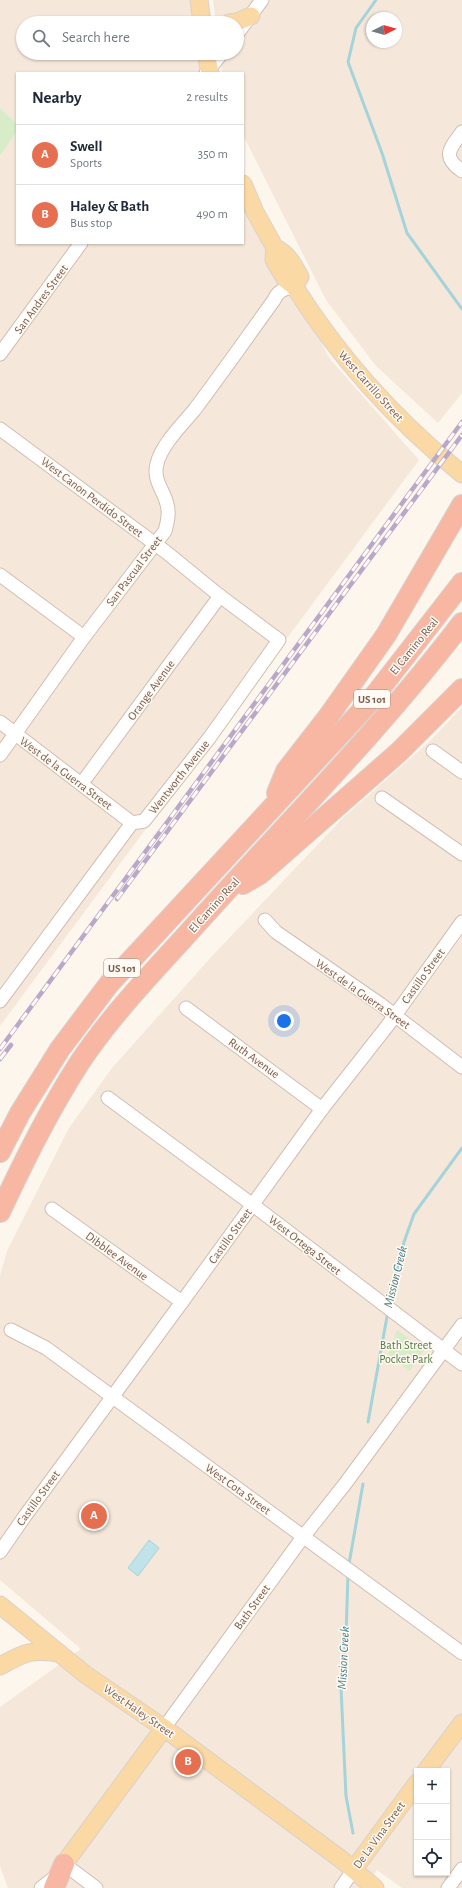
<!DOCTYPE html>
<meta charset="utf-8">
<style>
body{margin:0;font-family:"Alegreya Sans",sans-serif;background:#f6f6f7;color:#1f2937}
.controls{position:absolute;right:12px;bottom:12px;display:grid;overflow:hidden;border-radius:0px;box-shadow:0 1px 3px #0004}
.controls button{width:36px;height:36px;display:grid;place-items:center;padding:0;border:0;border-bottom:1px solid #e0e1e3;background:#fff;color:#1f2937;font:20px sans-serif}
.compass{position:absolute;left:366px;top:12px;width:36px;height:36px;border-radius:50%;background:#fff;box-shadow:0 1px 3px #0004;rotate:85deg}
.you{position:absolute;left:284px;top:1021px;width:14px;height:14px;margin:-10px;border:3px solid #fff;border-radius:50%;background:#1a73e8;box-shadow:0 0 0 6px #1a73e833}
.badge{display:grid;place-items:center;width:26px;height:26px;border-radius:50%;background:#e76f51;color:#fff;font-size:13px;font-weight:700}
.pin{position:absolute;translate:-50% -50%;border:2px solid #fff;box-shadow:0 1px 4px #0006}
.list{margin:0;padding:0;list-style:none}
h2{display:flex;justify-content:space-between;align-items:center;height:52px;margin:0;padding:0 16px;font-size:17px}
h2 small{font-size:13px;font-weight:400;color:#747a83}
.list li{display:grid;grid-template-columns:26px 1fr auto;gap:12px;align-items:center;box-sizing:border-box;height:60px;padding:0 16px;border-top:1px solid #e0e1e3}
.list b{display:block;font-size:15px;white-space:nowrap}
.list p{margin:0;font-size:13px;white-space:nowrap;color:#747a83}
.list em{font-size:13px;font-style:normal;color:#747a83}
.icon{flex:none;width:22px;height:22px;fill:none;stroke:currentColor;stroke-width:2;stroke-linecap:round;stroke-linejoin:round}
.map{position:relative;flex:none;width:462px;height:1888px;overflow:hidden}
.search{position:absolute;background:#fff;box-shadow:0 1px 3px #0004;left:16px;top:16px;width:228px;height:44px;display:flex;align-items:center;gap:10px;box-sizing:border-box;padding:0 14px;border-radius:22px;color:#747a83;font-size:15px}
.panel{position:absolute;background:#fff;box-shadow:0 1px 3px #0004;left:16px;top:72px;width:228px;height:172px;border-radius:0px}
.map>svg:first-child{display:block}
.residential{fill:#f5e8da;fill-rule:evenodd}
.green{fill:#d8ecc9}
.water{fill:#bfe3e8;stroke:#a5d3da}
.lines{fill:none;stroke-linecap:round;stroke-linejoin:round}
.stream{stroke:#a5d3da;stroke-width:3}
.minor-casing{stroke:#d1beb0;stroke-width:15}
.major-casing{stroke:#dad1cd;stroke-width:19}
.highway-casing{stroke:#dad1cd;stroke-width:22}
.minor{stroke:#fff;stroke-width:13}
.major{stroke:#fbd9a5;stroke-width:17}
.highway{stroke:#f7b7a3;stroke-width:20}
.rail-casing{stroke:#b9a8c9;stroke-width:4.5}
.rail{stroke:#fffaf3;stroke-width:3;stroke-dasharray:9;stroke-linecap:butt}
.labels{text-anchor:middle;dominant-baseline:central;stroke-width:3;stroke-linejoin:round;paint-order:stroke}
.shield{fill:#fffaf3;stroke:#a28b7f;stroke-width:1}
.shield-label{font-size:11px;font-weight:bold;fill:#7a5c4d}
.street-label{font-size:12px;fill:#7a5c4d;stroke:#fffaf3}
.park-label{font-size:12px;fill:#537a41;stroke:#fffaf3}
.water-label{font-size:13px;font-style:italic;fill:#437c86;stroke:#fffaf3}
</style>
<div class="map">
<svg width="462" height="1888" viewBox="0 0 462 1888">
<rect width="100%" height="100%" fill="#fdf6ec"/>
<!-- residential -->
<g class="residential">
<polygon points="0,0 194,0 196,23 23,23 23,53 198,53 203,73 17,73 17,124 0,108"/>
<path d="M213,0H462V393L438,423L376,366L326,300L243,135V73H222L220,53H237V23H216ZM372,18H396V42H372Z"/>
<polygon points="17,131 17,243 243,243 243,199 330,359 419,460 0,1026 0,156"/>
<path d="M462,707V1888H402L377,1870L365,1888H8L0,1866V1707L81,1649L0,1580V1276L7,1251L69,1128L112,1068L213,955L343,818L430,741ZM417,1771H447V1873H417Z"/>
</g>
<!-- green -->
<g class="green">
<polygon points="0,108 17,124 17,131 0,156"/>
<polygon points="397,1330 425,1349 410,1371 388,1355"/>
</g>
<!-- water -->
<polygon class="water" points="149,1540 159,1548 138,1576 128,1568"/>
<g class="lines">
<!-- stream -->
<g class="stream">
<polyline points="376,0 356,28 348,62 382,153 407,233 462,309"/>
<polyline points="389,1304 404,1242 414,1214 462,1148"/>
<polyline points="368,1422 388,1311"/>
<polyline points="349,1564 363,1484"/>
<polyline points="348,1574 346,1636 341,1688 346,1796 353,1833"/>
</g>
<defs>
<g id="minor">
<polyline points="237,34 262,0"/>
<polyline points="206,73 222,53"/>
<path d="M462,132C450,149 441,156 462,171"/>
<polyline points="0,354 81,243"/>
<polyline points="0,429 166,552 220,596 279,640 210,737 144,821 132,823 0,1001"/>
<polyline points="0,575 84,637"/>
<polyline points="0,722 132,823"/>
<polyline points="433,751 462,772"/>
<path d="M0,755L84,637L165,531C167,524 169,517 168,510C167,493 152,482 157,464C161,445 183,424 195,409C222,373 248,336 274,300C278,290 285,289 294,286"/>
<polyline points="82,783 220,596"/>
<polyline points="382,798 462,854"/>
<polyline points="265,920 276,932 380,1004 462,1067"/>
<polyline points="186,1008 322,1109"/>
<polyline points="108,1098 253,1205 462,1364"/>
<polyline points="52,1209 182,1302"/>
<polyline points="11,1330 46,1348 462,1653"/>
<polyline points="0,1552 25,1516 182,1302 322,1109 388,1025 462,922"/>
<polyline points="164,1728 303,1537 345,1484 462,1325"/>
<polyline points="41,1888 54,1878 64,1864 96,1888"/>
<polyline points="341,1888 354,1869"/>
<polyline points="448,1888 462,1869"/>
</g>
<g id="major">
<polyline points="199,0 202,23"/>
<polyline points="229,23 237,22 251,16"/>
<polyline points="206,53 210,73"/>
<path d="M243,184L255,212L275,248L274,260L286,280L294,286C340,359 395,420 462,474"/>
<path d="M275,248C288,254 293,264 300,277L294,286"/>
<polyline points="0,1605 86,1675 164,1728 342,1860 375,1888"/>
<path d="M0,1666C24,1653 30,1649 58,1653"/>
<polyline points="426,1771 462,1723"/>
<polyline points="64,1864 164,1728"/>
<polyline points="354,1869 417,1783"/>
</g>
<g id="highway">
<polyline points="277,793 286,771 328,717 386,635 462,505"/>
<polyline points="243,884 260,874 399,752 462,689"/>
<polyline points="0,1152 20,1113 60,1049 109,984 368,704 462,583"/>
<path d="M0,1212C24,1161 49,1110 80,1062C114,1011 159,966 200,920C288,822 382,728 462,623"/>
<polyline points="54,1888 64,1864"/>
</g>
</defs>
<!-- minor casing -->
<use href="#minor" class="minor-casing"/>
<!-- major casing -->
<use href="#major" class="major-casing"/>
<!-- highway casing -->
<use href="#highway" class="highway-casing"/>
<!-- minor -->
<use href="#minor" class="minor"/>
<!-- major -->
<use href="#major" class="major"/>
<!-- highway -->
<use href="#highway" class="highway"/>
<defs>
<g id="rail">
<polyline points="117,899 462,435"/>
<polyline points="0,1049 462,422"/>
<polyline points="0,1059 11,1045"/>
</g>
</defs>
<!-- rail casing -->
<use href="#rail" class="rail-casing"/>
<!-- rail -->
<use href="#rail" class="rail"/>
</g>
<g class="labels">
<!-- shield labels -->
<g class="shield">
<rect x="354" y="690" width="36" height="18" rx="3"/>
<rect x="104" y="959" width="36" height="18" rx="3"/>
</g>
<g class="shield-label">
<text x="372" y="699">US 101</text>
<text x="122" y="968">US 101</text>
</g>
<!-- street labels -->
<g class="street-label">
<text transform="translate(41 299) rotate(-54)">San Andres Street</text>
<text transform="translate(371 386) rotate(48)">West Carrillo Street</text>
<text transform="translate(92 497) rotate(37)">West Canon Perdido Street</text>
<text transform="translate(134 571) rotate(-53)">San Pascual Street</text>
<text transform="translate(414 646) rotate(-51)">El Camino Real</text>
<text transform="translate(151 690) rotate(-54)">Orange Avenue</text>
<text transform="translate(66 773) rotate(37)">West de la Guerra Street</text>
<text transform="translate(179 777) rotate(-52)">Wentworth Avenue</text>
<text transform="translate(214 905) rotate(-48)">El Camino Real</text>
<text transform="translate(423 976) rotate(-54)">Castillo Street</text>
<text transform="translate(363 994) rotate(35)">West de la Guerra Street</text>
<text transform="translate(254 1058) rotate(36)">Ruth Avenue</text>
<text transform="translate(230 1236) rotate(-54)">Castillo Street</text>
<text transform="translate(305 1245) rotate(38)">West Ortega Street</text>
<text transform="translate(117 1256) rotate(36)">Dibblee Avenue</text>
<text transform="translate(238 1489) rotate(36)">West Cota Street</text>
<text transform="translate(38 1498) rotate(-54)">Castillo Street</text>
<text transform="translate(252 1607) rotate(-54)">Bath Street</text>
<text transform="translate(139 1711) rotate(35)">West Haley Street</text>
<text transform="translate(379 1835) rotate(-54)">De La Vina Street</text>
</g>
<!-- park labels -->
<g class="park-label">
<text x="406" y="1345">Bath Street<tspan x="406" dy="14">Pocket Park</tspan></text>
</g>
<!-- water labels -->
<g class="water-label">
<text transform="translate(396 1277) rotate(-76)">Mission Creek</text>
<text transform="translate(344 1658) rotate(-87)">Mission Creek</text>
</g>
</g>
</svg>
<div class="controls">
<button>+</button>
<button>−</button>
<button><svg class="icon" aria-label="locate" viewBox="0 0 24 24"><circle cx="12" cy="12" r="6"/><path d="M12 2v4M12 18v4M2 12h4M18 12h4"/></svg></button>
</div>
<svg class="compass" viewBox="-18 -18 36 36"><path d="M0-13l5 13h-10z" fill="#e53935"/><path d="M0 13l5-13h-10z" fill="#747a83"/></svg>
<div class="you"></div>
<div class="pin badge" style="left:94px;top:1516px">A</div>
<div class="pin badge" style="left:188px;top:1762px">B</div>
<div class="search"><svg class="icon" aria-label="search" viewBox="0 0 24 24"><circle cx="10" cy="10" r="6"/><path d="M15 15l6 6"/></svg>Search here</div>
<section class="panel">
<h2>Nearby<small>2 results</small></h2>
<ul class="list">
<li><span class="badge">A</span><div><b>Swell</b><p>Sports</p></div><em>350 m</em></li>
<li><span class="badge">B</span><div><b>Haley &amp; Bath</b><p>Bus stop</p></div><em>490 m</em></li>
</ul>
</section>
</div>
